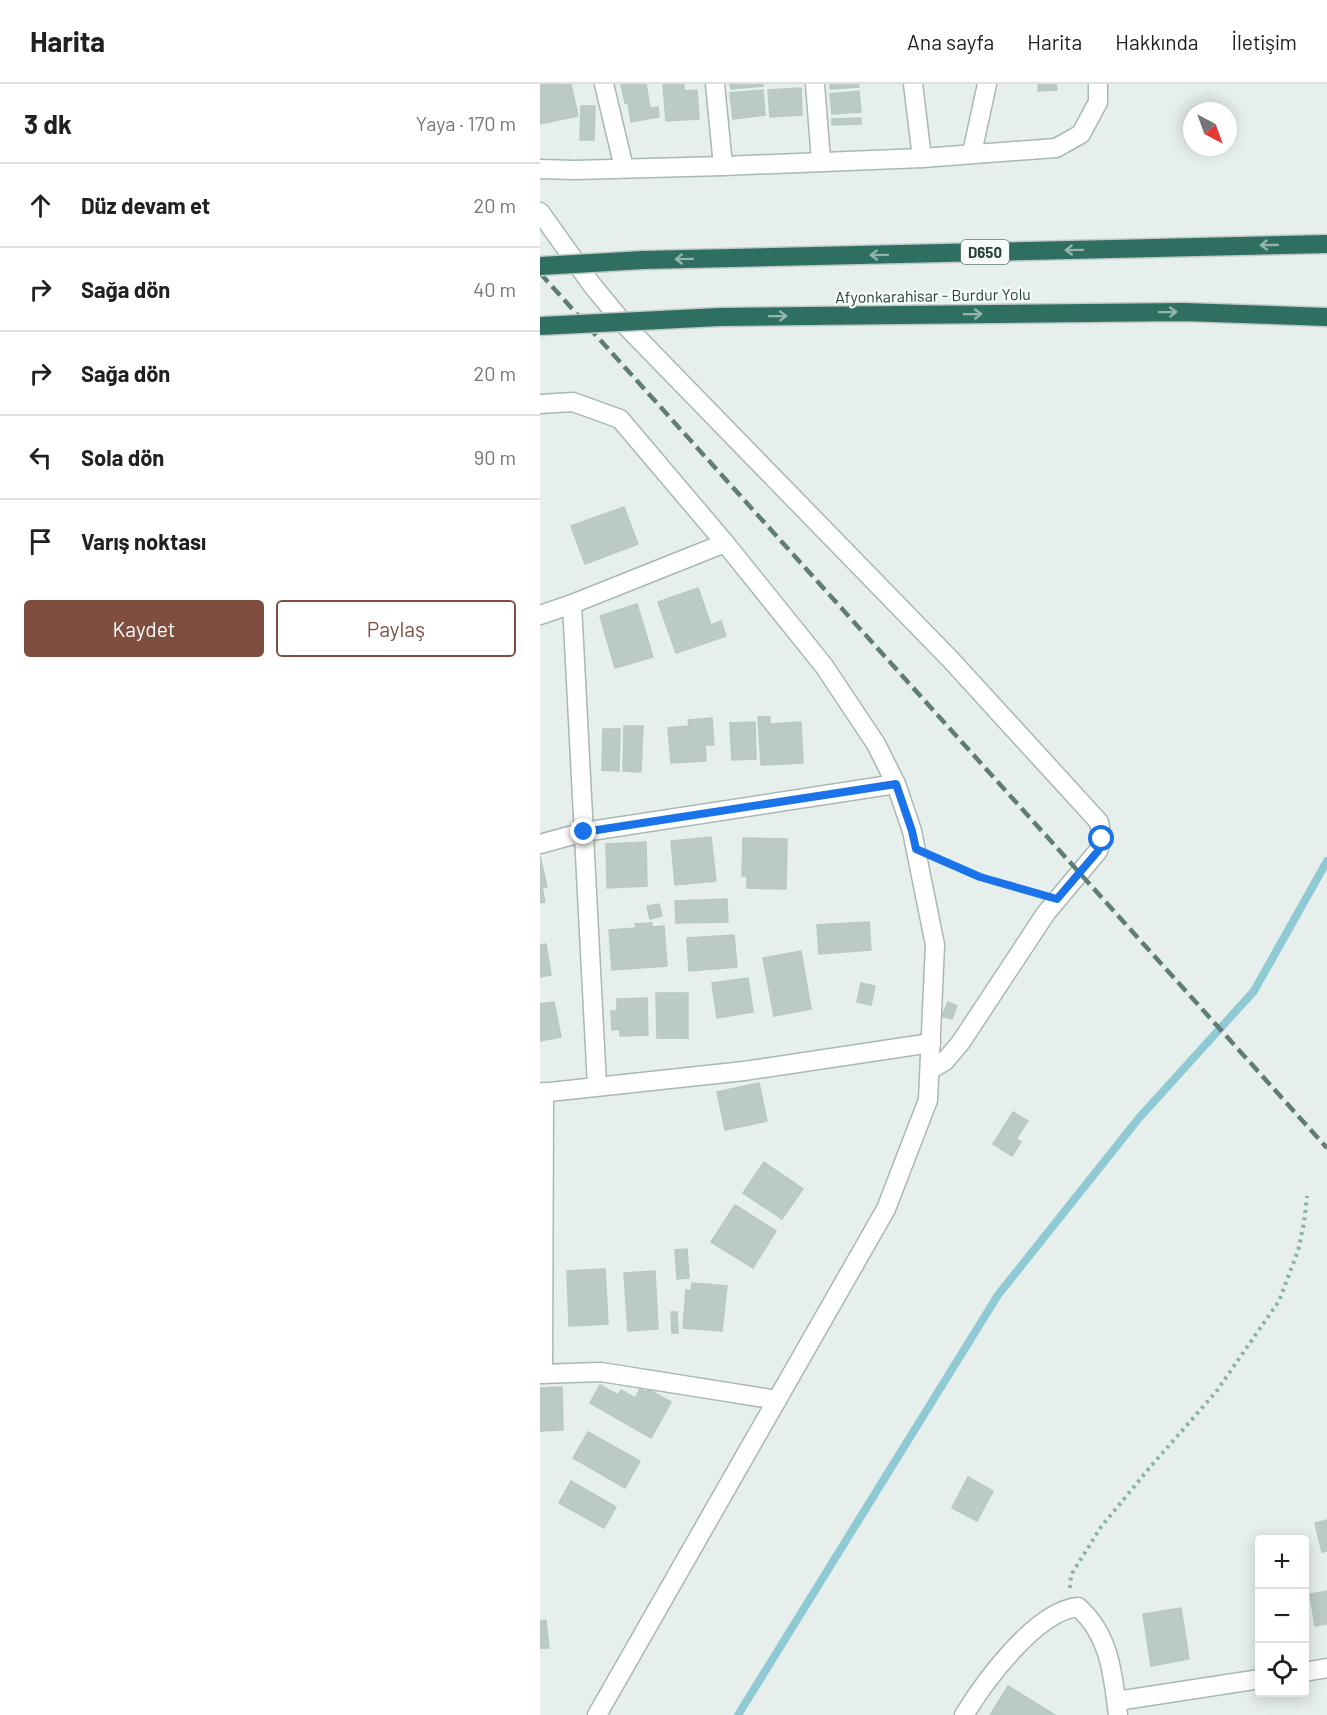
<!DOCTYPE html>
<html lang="tr">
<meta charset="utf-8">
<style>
body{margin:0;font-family:Barlow,sans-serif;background:#f2f2f2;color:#202124}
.controls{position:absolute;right:18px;bottom:18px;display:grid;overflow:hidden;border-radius:6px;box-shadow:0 3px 15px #0003}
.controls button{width:54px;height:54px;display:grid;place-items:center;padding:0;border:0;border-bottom:2px solid #e0e0e0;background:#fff;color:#202124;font:30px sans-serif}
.compass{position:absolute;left:643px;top:18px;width:54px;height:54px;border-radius:50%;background:#fff;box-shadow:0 3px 15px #0003;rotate:139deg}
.stop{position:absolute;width:18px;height:18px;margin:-14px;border:4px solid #1a73e8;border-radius:50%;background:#fff}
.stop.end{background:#1a73e8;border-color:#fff;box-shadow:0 2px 6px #0008}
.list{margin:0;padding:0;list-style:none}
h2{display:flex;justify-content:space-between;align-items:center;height:78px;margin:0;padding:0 24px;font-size:26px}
h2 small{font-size:20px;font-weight:400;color:#757577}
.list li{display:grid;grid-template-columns:39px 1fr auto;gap:18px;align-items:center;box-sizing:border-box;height:84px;padding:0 24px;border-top:2px solid #e0e0e0}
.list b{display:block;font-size:22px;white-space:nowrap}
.list em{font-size:20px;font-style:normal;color:#757577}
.actions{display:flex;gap:12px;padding:18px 24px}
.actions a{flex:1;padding:14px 0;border:2px solid #7f4e3f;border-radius:6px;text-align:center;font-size:21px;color:#7f4e3f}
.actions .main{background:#7f4e3f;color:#fff}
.icon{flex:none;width:33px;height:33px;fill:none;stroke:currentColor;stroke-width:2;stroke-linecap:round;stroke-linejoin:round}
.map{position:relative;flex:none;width:787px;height:1631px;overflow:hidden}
header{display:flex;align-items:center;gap:36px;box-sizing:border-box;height:84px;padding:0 30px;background:#fff;border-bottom:2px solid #e0e0e0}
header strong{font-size:28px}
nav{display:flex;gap:33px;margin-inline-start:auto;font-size:21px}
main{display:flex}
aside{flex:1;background:#fff}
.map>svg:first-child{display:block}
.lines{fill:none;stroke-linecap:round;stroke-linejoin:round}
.stream{stroke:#8ec9d4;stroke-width:8}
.building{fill:#bbcac4;stroke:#b8c9c2;stroke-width:1.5}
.minor-casing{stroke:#a8b8b2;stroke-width:21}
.highway-casing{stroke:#c2cac8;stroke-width:21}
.path{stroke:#86b3a5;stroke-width:4;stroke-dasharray:3 4.5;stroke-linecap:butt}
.minor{stroke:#fff;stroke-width:18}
.highway{stroke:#2f6f62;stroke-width:18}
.rail{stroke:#5f7d75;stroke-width:4.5;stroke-dasharray:12 6;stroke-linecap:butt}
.highway-bridge-casing{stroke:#c2cac8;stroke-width:21;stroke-linecap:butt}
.highway-bridge{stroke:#2f6f62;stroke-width:18}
.oneway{stroke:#93b5ae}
.route{stroke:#1a73e8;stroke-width:8}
.labels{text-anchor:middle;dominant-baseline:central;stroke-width:4.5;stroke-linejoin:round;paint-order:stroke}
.shield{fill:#f7fbf9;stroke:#637a73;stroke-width:1.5}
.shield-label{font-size:15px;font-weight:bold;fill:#24423a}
.street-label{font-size:16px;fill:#24423a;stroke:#f7fbf9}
</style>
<header>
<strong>Harita</strong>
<nav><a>Ana sayfa</a><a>Harita</a><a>Hakkında</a><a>İletişim</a></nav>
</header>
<main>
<aside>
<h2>3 dk<small>Yaya · 170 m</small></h2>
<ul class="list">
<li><svg class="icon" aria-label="ahead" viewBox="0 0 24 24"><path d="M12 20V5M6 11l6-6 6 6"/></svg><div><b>Düz devam et</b></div><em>20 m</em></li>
<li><svg class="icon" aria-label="right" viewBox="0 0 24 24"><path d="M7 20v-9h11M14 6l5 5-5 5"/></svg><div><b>Sağa dön</b></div><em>40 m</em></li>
<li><svg class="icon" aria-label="right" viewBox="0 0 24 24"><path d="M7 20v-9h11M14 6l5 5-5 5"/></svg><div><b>Sağa dön</b></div><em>20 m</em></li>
<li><svg class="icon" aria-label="left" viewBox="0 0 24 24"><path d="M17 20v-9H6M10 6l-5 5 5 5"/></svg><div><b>Sola dön</b></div><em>90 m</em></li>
<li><svg class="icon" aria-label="arrive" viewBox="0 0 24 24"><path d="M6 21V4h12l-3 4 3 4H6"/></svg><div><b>Varış noktası</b></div></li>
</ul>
<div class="actions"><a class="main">Kaydet</a><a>Paylaş</a></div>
</aside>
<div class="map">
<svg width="787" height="1631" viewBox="0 0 787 1631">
<rect width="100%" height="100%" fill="#e6efeb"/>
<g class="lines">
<!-- stream -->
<polyline class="stream" points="198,1631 458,1211 599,1034 714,907 787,777"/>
</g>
<!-- building -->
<g class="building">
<polygon points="0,0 31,0 38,32 0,40"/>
<polygon points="81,0 106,0 110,24 118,23 119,33 91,38 88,19 85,19"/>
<polygon points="123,0 144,0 144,7 157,6 159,35 126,37"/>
<polygon points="190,0 223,0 223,2 191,5"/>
<polygon points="290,0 318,0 319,3 290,5"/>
<polygon points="498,0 516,0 517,6 498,7"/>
<polygon points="261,4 262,31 230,33 228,6"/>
<polygon points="223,6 225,31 193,35 190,9"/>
<polygon points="319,7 321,28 292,30 290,10"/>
<polygon points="41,22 55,22 54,56 40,56"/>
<polygon points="321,34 321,40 292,41 292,35"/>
<polygon points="84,423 98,460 45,480 31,442"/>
<polygon points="158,504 171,541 181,537 186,552 136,569 118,518"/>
<polygon points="97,520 113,573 75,584 60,532"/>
<polygon points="218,633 230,633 230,640 261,638 263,679 221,681"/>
<polygon points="172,634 174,661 165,661 166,677 131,679 128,644 149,642 148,636"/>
<polygon points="215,638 216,675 192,676 190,639"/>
<polygon points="84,642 103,642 101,688 83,687"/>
<polygon points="63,645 80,645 79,687 62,686"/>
<polygon points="171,753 176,797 135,801 131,757"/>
<polygon points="203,754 247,755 246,805 207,804 207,792 202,792"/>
<polygon points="106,758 107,802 67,804 66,760"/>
<polygon points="0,772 7,803 2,804 5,818 0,819"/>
<polygon points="187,815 188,838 136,839 135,817"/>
<polygon points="119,820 122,832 110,835 107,822"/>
<polygon points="329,838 331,866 279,870 277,841"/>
<polygon points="112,839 112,843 124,842 127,882 72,886 69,846 96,844 95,840"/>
<polygon points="194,851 197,883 149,887 147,854"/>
<polygon points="6,860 11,891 0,893 0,861"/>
<polygon points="261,867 271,925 234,932 223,874"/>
<polygon points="208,894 213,928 177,934 172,899"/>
<polygon points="321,899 335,902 331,921 317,918"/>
<polygon points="116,909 148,909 148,954 117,954"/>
<polygon points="107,914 108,951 80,952 80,945 72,946 71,927 77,927 77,915"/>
<polygon points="14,918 21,953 0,957 0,920"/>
<polygon points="408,918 417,922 412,935 402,932"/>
<polygon points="219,999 227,1037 185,1046 177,1008"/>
<polygon points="473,1028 488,1037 476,1055 481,1058 472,1072 453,1060"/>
<polygon points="224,1078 263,1105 242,1135 203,1109"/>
<polygon points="195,1121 236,1147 213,1184 171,1158"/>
<polygon points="147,1165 149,1194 137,1195 135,1166"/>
<polygon points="65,1185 68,1240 29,1242 27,1187"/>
<polygon points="115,1187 118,1245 88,1247 84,1189"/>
<polygon points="152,1199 187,1202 182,1247 143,1244 146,1206 151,1207"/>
<polygon points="131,1228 137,1228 138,1249 132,1249"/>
<polygon points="60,1301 78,1311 81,1306 95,1314 100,1305 106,1308 108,1305 131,1318 111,1354 50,1319"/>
<polygon points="22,1303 23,1346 0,1347 0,1304"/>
<polygon points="48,1348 100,1377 85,1404 33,1374"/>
<polygon points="428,1393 453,1407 437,1437 412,1424"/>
<polygon points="31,1397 76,1423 64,1444 19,1419"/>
<polygon points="787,1436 787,1467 782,1468 775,1439"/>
<polygon points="787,1507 787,1540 775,1542 770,1510"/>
<polygon points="641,1524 649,1575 611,1582 603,1530"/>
<polygon points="6,1536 9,1564 0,1564 0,1537"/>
<polygon points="468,1602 515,1631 450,1631"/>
</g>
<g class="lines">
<defs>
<g id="minor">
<polyline points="64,0 84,84"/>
<polyline points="175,0 183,82"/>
<polyline points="275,0 281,77"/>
<polyline points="373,0 382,74"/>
<polyline points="432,69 447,0"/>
<polyline points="0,85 35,86 183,82 382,74 516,64 541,50 558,18 558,0"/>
<polyline points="0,128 52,201 85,241 411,576 559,738 562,755 558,767 506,829 421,958 405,977 390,986"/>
<polyline points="0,320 33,318 80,335 185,459 284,582 336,660 356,700 372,747 395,861 388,1016 346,1125 57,1631"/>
<polyline points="0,531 32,520"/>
<polyline points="0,760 44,748 356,700"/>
<polyline points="57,1002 32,520 185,459"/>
<polyline points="0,1009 204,987 391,959"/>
<polyline points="0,1290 61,1288 237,1316"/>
<polyline points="3,1290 4,1008"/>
<polyline points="764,1588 787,1584"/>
<polyline points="577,1617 720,1595"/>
<path d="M424,1631C445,1597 496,1527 538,1523C570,1551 573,1591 578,1631"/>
</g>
<g id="highway">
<polyline points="103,176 787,160"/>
<polyline points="179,233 643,228 787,233"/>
</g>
</defs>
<!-- minor casing -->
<use href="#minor" class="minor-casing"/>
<!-- highway casing -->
<use href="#highway" class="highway-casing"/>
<!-- path -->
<g class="path">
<polyline points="399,775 440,793 496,809"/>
<polyline points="530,1504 531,1491 561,1443 611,1382 676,1308 739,1217 758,1167 764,1139 767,1112"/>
</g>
<!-- minor -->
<use href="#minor" class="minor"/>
<!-- highway -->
<use href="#highway" class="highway"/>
<!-- rail -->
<polyline class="rail" points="0,189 787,1064"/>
<defs>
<g id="highway-bridge">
<polyline points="0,182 103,176"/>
<polyline points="0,242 179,233"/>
</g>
</defs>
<!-- highway-bridge casing -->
<use href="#highway-bridge" class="highway-bridge-casing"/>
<!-- highway-bridge -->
<use href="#highway-bridge" class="highway-bridge"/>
</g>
<!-- one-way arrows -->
<defs><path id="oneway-shaft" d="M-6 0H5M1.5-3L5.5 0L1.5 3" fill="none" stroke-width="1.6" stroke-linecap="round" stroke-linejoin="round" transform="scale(1.5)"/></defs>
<g class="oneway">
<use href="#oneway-shaft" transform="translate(729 161) rotate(179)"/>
<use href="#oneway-shaft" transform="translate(534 166) rotate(179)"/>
<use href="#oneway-shaft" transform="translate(339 171) rotate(179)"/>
<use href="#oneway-shaft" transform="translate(144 175) rotate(179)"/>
<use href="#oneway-shaft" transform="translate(628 228) rotate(-1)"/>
<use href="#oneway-shaft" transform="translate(433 230) rotate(-1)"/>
<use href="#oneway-shaft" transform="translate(238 232) rotate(-1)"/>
</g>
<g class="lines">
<!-- route -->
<polyline class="route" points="44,748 356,700 372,747 376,765 440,793 517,815 558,767 562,755"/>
</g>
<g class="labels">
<!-- shield labels -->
<rect class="shield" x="421" y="156" width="48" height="24" rx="4.5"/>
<g class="shield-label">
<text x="445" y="168">D650</text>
</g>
<!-- street labels -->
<g class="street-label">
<text transform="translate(393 211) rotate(-1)">Afyonkarahisar - Burdur Yolu</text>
</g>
</g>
</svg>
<div class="controls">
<button>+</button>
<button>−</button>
<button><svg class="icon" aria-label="locate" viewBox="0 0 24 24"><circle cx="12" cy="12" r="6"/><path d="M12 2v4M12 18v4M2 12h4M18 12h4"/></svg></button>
</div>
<svg class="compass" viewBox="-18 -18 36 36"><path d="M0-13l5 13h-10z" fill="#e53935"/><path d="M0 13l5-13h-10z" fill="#757577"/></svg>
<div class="stop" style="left:562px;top:755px"></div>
<div class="stop end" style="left:44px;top:748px"></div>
</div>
</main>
